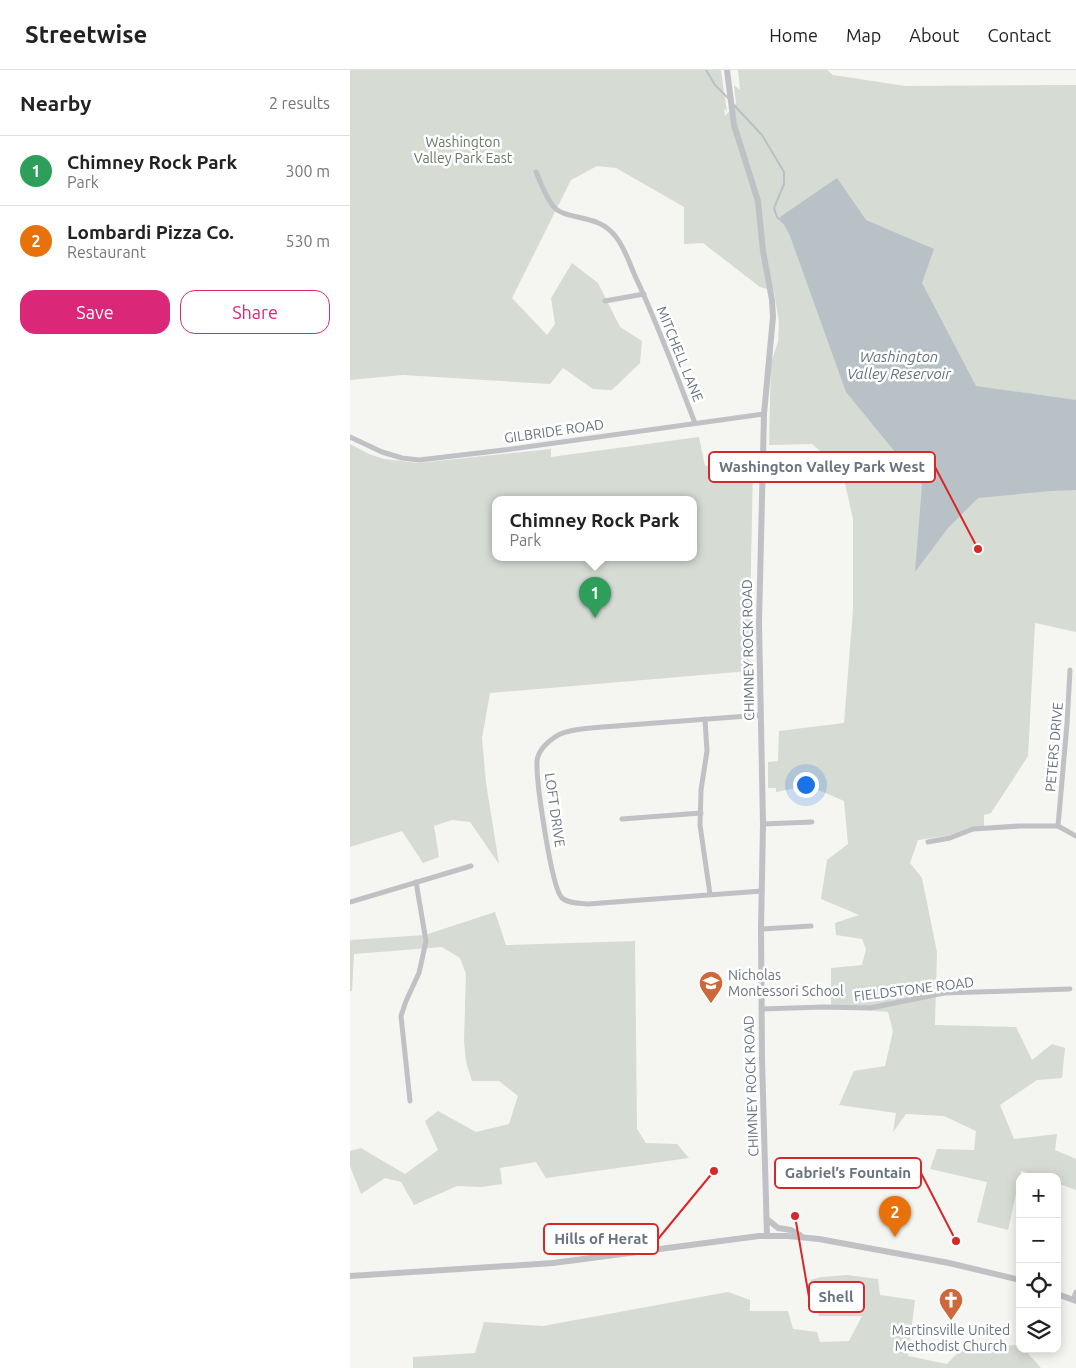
<!DOCTYPE html>
<meta charset="utf-8">
<style>
body{margin:0;font-family:Ubuntu,sans-serif;background:#f2f2f2;color:#222}
.controls{position:absolute;right:15px;bottom:15px;display:grid;overflow:hidden;border-radius:10px;box-shadow:0 2px 12px #0003}
.controls button{width:45px;height:45px;display:grid;place-items:center;padding:0;border:0;border-bottom:1px solid #e0e0e0;background:#fff;color:#222;font:25px sans-serif}
.you{position:absolute;left:455px;top:714px;width:18px;height:18px;margin:-12px;border:4px solid #fff;border-radius:50%;background:#1a73e8;box-shadow:0 0 0 8px #1a73e833}
.badge{display:grid;place-items:center;width:32px;height:32px;border-radius:50%;background:#db2777;color:#fff;font-size:16px;font-weight:700}
.pin{position:absolute;translate:-50% -41px;filter:drop-shadow(0 1px 2px #0008)}
.pin::after{content:'';position:absolute;top:26px;width:18px;height:15px;background:inherit;clip-path:polygon(0 0,100% 0,50% 100%)}
.popup{position:absolute;left:142px;top:426px;width:205px;height:65px;box-sizing:border-box;display:grid;place-content:center;border-radius:10px;background:#fff;filter:drop-shadow(0 1px 4px #0005);font-size:16px;white-space:nowrap;color:#767676}
.popup b{font-size:19px;color:#222}
.popup::after{content:'';position:absolute;left:50%;top:100%;margin-left:-10px;border:10px solid transparent;border-top-color:#fff}
.list{margin:0;padding:0;list-style:none}
h2{display:flex;justify-content:space-between;align-items:center;height:65px;margin:0;padding:0 20px;font-size:21px}
h2 small{font-size:16px;font-weight:400;color:#767676}
.list li{display:grid;grid-template-columns:32px 1fr auto;gap:15px;align-items:center;box-sizing:border-box;height:70px;padding:0 20px;border-top:1px solid #e0e0e0}
.list b{display:block;font-size:19px;white-space:nowrap}
.list p{margin:0;font-size:16px;white-space:nowrap;color:#767676}
.list em{font-size:16px;font-style:normal;color:#767676}
.actions{display:flex;gap:10px;padding:15px 20px}
.actions a{flex:1;padding:11px 0;border:1px solid #db2777;border-radius:15px;text-align:center;font-size:18px;color:#db2777}
.actions .main{background:#db2777;color:#fff}
.icon{flex:none;width:28px;height:28px;fill:none;stroke:currentColor;stroke-width:2;stroke-linecap:round;stroke-linejoin:round}
.map{position:relative;flex:none;width:726px;height:1298px;overflow:hidden}
header{display:flex;align-items:center;gap:30px;box-sizing:border-box;height:70px;padding:0 25px;background:#fff;border-bottom:1px solid #e0e0e0}
header strong{font-size:24px}
nav{display:flex;gap:28px;margin-inline-start:auto;font-size:18px}
main{display:flex}
aside{flex:1;background:#fff}
.map>svg:first-child{display:block}
.green{fill:#d6dbd4;fill-rule:evenodd}
.water{fill:#b8c1c5}
.lines{fill:none;stroke-linecap:round;stroke-linejoin:round}
.stream{stroke:#b8c1c5;stroke-width:2}
.minor{stroke:#bfc1c5;stroke-width:5}
.tertiary{stroke:#bfc1c5;stroke-width:6}
.labels{text-anchor:middle;dominant-baseline:central;stroke-width:5;stroke-linejoin:round;paint-order:stroke}
.park-label{font-size:14px;fill:#687766;stroke:#fff}
.street-label{font-size:14px;fill:#68737f;stroke:#fff}
.poi-label{font-size:14px;fill:#68737f;stroke:#fff;text-anchor:start}
.water-label{font-size:15px;font-style:italic;fill:#63737c;stroke:#fff}
.leader{fill:none;stroke:#d62828;stroke-width:2}
.callout-dot{fill:#d62828;stroke:#fff;stroke-width:2}
.callout{fill:#fff;stroke:#d62828;stroke-width:2}
.callout-label{font-size:15px;text-anchor:middle;font-weight:bold;fill:#68737f}
</style>
<header>
<strong>Streetwise</strong>
<nav><a>Home</a><a>Map</a><a>About</a><a>Contact</a></nav>
</header>
<main>
<aside>
<h2>Nearby<small>2 results</small></h2>
<ul class="list">
<li><span class="badge" style="background:#2e9e5b">1</span><div><b>Chimney Rock Park</b><p>Park</p></div><em>300 m</em></li>
<li><span class="badge" style="background:#e8710a">2</span><div><b>Lombardi Pizza Co.</b><p>Restaurant</p></div><em>530 m</em></li>
</ul>
<div class="actions"><a class="main">Save</a><a>Share</a></div>
</aside>
<div class="map">
<svg width="726" height="1298" viewBox="0 0 726 1298">
<rect width="100%" height="100%" fill="#f5f5f2"/>
<!-- green -->
<g class="green">
<polygon points="0,0 371,0 377,42 374,38 375,46 386,34 384,15 390,20 388,0 477,0 483,5 555,16 726,15 726,562 685,553 678,686 641,743 634,745 634,756 603,765 568,770 560,793 572,808 587,882 585,955 666,957 682,990 702,974 715,978 712,1008 687,1010 650,1035 664,1069 707,1064 705,1080 726,1089 726,1120 707,1113 707,1107 689,1107 671,1101 658,1160 627,1152 637,1112 580,1099 587,1079 624,1080 626,1061 594,1046 556,1044 543,1062 546,1043 489,1035 504,1001 535,996 543,961 538,942 481,937 481,898 512,895 516,879 512,869 486,865 485,853 509,845 471,829 477,790 498,774 494,731 466,719 446,718 426,722 426,718 418,718 418,692 428,691 429,661 494,653 503,540 503,449 492,400 462,374 419,375 421,293 428,271 429,253 424,221 410,217 353,173 334,174 334,137 266,98 247,96 221,110 162,228 197,265 205,254 201,228 222,193 248,213 270,257 292,271 290,293 262,320 243,319 213,298 200,314 53,305 0,310"/>
<path d="M349,367L355,396L403,393L399,601L140,623L132,668L136,713L149,794L120,752L102,750L84,756L89,787L73,793L52,761L0,777V374L19,384L34,389L68,393L201,379V387ZM344,429V487H146V429Z"/>
<polygon points="145,842 156,875 285,871 287,1059 296,1073 327,1074 339,1088 196,1108 186,1092 150,1098 152,1114 131,1117 107,1116 64,1135 51,1112 35,1108 11,1124 0,1096 0,1081 11,1078 55,1104 88,1080 75,1051 88,1041 126,1062 159,1054 168,1026 149,1011 122,1011 116,992 114,971 116,904 110,888 92,877 4,884 2,921 0,921 0,872 1,870 75,865"/>
<polygon points="497,1205 528,1209 530,1225 565,1230 558,1286 597,1294 613,1277 670,1275 670,1279 674,1279 691,1298 63,1298 63,1287 125,1283 134,1252 193,1256 378,1222 400,1230 400,1241 438,1241 443,1259 467,1262 470,1272 499,1271 512,1246 469,1246 460,1210 471,1207"/>
</g>
<!-- water -->
<polygon class="water" points="487,108 516,150 584,179 572,213 626,316 726,330 726,420 701,421 628,428 598,458 565,502 572,415 496,322 440,166 430,147"/>
<g class="lines">
<!-- stream -->
<g class="stream">
<polyline points="356,0 365,15 378,28"/>
<polyline points="383,34 412,65 434,102 434,114 424,138 427,147 434,153"/>
</g>
<!-- minor -->
<g class="minor">
<path d="M186,102C191,113 195,126 203,136C216,152 248,142 266,167C275,178 280,195 286,208C308,255 326,304 345,353"/>
<polyline points="255,231 294,224"/>
<polyline points="0,367 32,382 52,388 69,390 154,380 414,344"/>
<path d="M411,645C367,648 323,652 279,655C262,657 217,657 205,667C197,672 188,681 187,691C186,710 201,817 212,828C219,834 229,833 238,834L412,821"/>
<polyline points="355,649 357,681 351,720 350,755 360,824"/>
<polyline points="272,749 351,743"/>
<polyline points="413,754 462,752"/>
<polyline points="708,756 717,654 720,600"/>
<polyline points="578,772 600,768 623,759 670,756 708,756 726,766"/>
<polyline points="0,832 121,796"/>
<polyline points="411,859 461,856"/>
<polyline points="411,939 473,937 520,938 594,923 720,919"/>
<polyline points="60,1031 51,946 56,931 69,903 76,871 66,812"/>
<polyline points="723,1230 726,1222"/>
</g>
<!-- tertiary -->
<g class="tertiary">
<polyline points="377,0 384,55 408,131 413,181 422,230 423,247 414,344 409,553 413,754 411,859 412,989 417,1166"/>
<polyline points="417,1149 428,1158 441,1160 450,1165"/>
<polyline points="0,1206 203,1193 409,1166 438,1166 469,1169 599,1193 670,1210"/>
<polyline points="707,1224 726,1231"/>
</g>
</g>
<!-- icons -->
<defs>
<symbol id="school-pin" viewBox="-11 -11 22 30"><path d="M0 17L-7.5 6A9.5 9.5 0 1 1 7.5 6Z" fill="#ce6739" stroke="#fff"/><path d="M0-5L7-2L0 1L-7-2ZM-4 1L0 2.5L4 1V4Q0 6-4 4Z" fill="#fff"/></symbol>
<symbol id="church-pin" viewBox="-11 -11 22 30"><path d="M0 17L-7.5 6A9.5 9.5 0 1 1 7.5 6Z" fill="#ce6739" stroke="#fff"/><path d="M-1.2-6h2.4v3.5h3.3v2.4h-3.3V6h-2.4V-.1h-3.3v-2.4h3.3Z" fill="#fff"/></symbol>
</defs>
<g fill-rule="evenodd">
<use href="#school-pin" x="347" y="899" width="28" height="38"/>
<use href="#church-pin" x="587" y="1216" width="28" height="38"/>
</g>
<g class="labels">
<!-- park labels -->
<g class="park-label">
<text x="113" y="72">Washington<tspan x="113" dy="16">Valley Park East</tspan></text>
</g>
<!-- street labels -->
<g class="street-label">
<text transform="translate(330 284) rotate(68)">MITCHELL LANE</text>
<text transform="translate(204 361) rotate(-8)">GILBRIDE ROAD</text>
<text transform="translate(398 580) rotate(-91)">CHIMNEY ROCK ROAD</text>
<text transform="translate(704 677) rotate(-85)">PETERS DRIVE</text>
<text transform="translate(205 740) rotate(82)">LOFT DRIVE</text>
<text transform="translate(564 919) rotate(-7)">FIELDSTONE ROAD</text>
<text transform="translate(401 1016) rotate(-92)">CHIMNEY ROCK ROAD</text>
</g>
<!-- poi labels -->
<g class="poi-label">
<text x="378" y="905">Nicholas<tspan x="378" dy="16">Montessori School</tspan></text>
<text x="601" y="1260" text-anchor="middle">Martinsville United<tspan x="601" dy="16">Methodist Church</tspan></text>
</g>
<!-- water labels -->
<g class="water-label">
<text x="549" y="286">Washington<tspan x="549" dy="17">Valley Reservoir</tspan></text>
</g>
</g>
<!-- callouts -->
<path class="leader" d="M628 479L585 397M606 1171L571 1103M364 1101L308 1169M445 1146L459 1227"/>
<g class="callout-dot">
<circle cx="628" cy="479" r="5"/>
<circle cx="606" cy="1171" r="5"/>
<circle cx="364" cy="1101" r="5"/>
<circle cx="445" cy="1146" r="5"/>
</g>
<g class="callout">
<rect x="359" y="382" width="226" height="30" rx="5"/>
<rect x="425" y="1088" width="146" height="30" rx="5"/>
<rect x="194" y="1154" width="114" height="30" rx="5"/>
<rect x="459" y="1212" width="55" height="30" rx="5"/>
</g>
<g class="callout-label">
<text x="472" y="402">Washington Valley Park West</text>
<text x="498" y="1108">Gabriel’s Fountain</text>
<text x="251" y="1174">Hills of Herat</text>
<text x="486" y="1232">Shell</text>
</g>
</svg>
<div class="controls">
<button>+</button>
<button>−</button>
<button><svg class="icon" aria-label="locate" viewBox="0 0 24 24"><circle cx="12" cy="12" r="6"/><path d="M12 2v4M12 18v4M2 12h4M18 12h4"/></svg></button>
<button><svg class="icon" aria-label="layers" viewBox="0 0 24 24"><path d="M12 4l9 5-9 5-9-5zM3 14l9 5 9-5"/></svg></button>
</div>
<div class="you"></div>
<div class="pin badge" style="left:245px;top:548px;background:#2e9e5b">1</div>
<div class="popup"><b>Chimney Rock Park</b>Park</div>
<div class="pin badge" style="left:545px;top:1167px;background:#e8710a">2</div>
</div>
</main>
